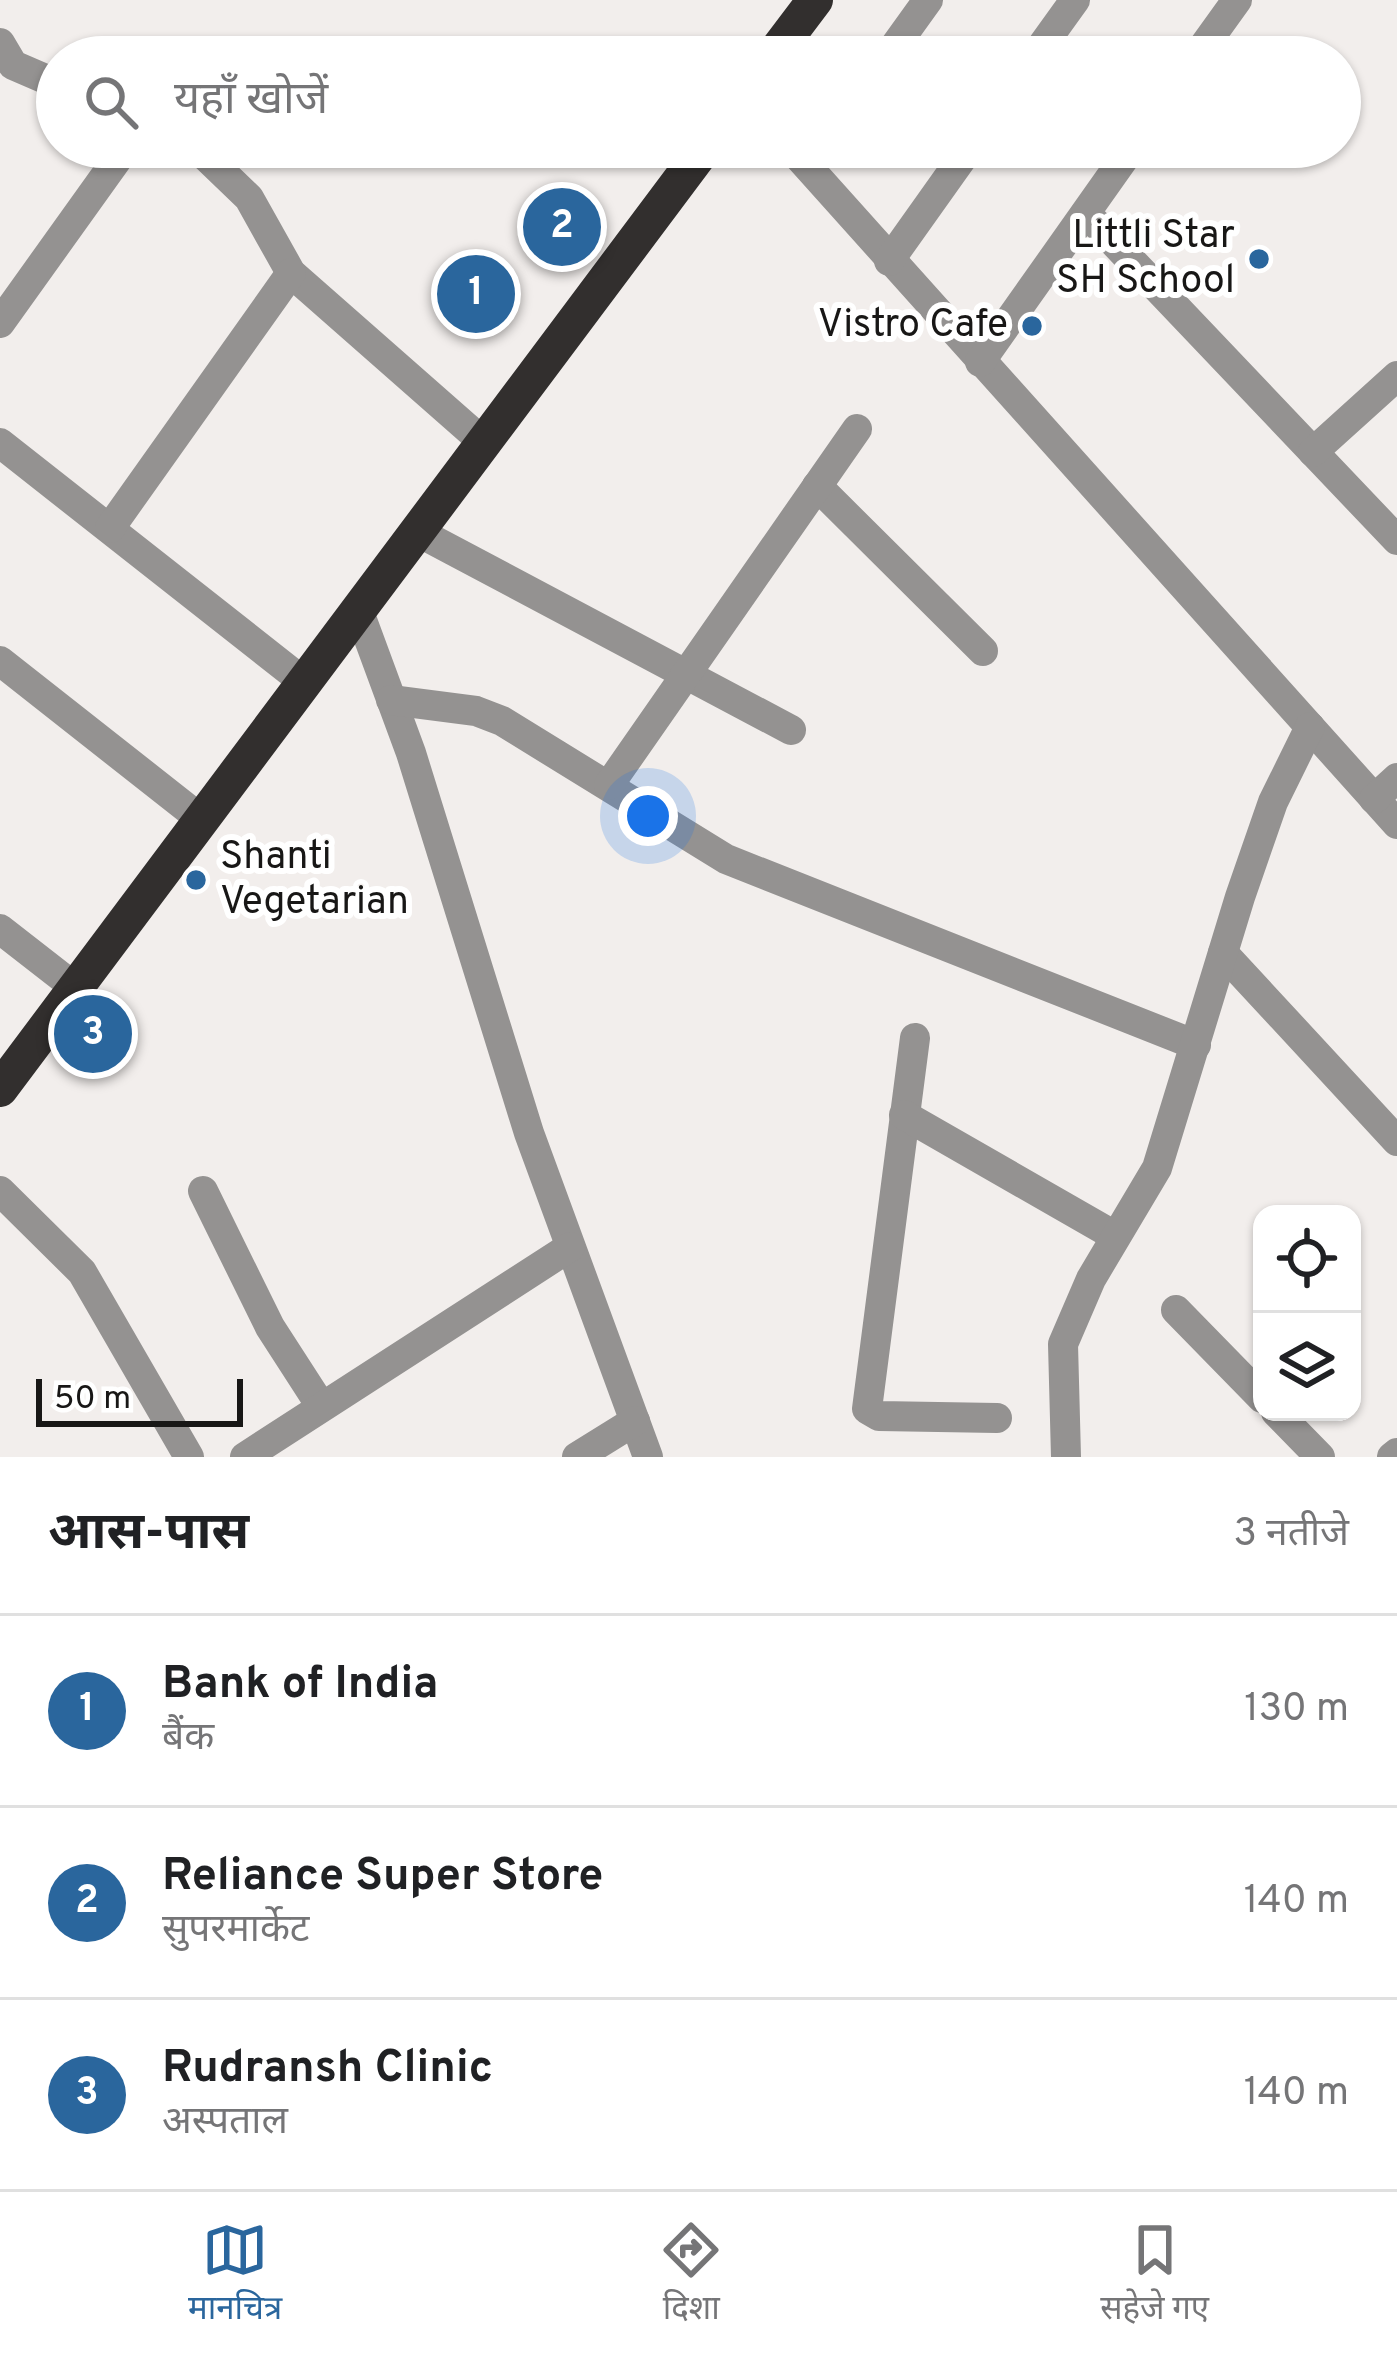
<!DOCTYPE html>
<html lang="hi">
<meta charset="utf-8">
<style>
body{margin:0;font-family:Overpass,"Noto Sans Devanagari",sans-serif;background:#f6f6f6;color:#202124}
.controls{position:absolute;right:36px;bottom:36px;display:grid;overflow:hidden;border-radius:24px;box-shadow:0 3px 9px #0004}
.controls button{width:108px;height:108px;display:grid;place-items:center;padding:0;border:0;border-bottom:3px solid #e0e0e0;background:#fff;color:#202124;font:60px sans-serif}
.scale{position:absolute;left:36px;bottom:30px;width:207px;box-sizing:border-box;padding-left:12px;border:6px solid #181716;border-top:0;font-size:33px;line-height:42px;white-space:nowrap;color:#181716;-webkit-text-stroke:9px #fff;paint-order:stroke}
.you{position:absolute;left:648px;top:816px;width:42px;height:42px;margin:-30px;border:9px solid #fff;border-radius:50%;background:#1a73e8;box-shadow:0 0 0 18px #1a73e833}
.badge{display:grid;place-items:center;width:78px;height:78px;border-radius:50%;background:#2a669d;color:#fff;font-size:39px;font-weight:700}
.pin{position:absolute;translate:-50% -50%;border:6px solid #fff;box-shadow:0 3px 12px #0006}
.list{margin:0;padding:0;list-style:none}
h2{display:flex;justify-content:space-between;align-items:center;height:156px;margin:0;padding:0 48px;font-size:51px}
h2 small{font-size:39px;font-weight:400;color:#757577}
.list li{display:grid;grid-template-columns:78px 1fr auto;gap:36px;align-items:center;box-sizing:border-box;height:192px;padding:0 48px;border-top:3px solid #e0e0e0}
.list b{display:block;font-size:45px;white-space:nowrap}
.list p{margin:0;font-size:39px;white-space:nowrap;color:#757577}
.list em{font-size:39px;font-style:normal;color:#757577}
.icon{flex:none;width:66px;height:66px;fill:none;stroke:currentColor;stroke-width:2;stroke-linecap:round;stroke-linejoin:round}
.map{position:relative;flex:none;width:1397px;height:1457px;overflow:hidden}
.search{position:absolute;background:#fff;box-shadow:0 3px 9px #0004;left:36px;right:36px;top:36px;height:132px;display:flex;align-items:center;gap:30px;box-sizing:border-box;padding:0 42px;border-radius:66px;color:#757577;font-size:45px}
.sheet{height:732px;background:#fff}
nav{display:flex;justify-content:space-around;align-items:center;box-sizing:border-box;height:168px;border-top:3px solid #e0e0e0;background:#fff;font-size:33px;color:#757577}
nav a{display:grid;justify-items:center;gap:6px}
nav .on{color:#2a669d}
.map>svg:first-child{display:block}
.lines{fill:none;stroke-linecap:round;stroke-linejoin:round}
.minor{stroke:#949291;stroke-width:30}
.highway{stroke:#322f2e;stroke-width:36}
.poi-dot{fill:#2a669d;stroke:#fff;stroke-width:4.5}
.labels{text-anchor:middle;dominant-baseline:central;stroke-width:12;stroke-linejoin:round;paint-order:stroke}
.poi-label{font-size:39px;fill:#181716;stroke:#fff;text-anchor:end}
</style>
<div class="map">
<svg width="1397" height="1457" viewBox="0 0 1397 1457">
<rect width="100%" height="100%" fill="#f2eeec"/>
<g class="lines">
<!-- minor -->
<g class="minor">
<polyline points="0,43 13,65 57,84"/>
<polyline points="887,57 928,0"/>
<polyline points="1034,57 1075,0"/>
<polyline points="1196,57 1237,0"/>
<polyline points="196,147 249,198 291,273 482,441"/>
<polyline points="790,147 1397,824"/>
<polyline points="1086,213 1397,540"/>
<polyline points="889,261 970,147"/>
<polyline points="0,323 126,147"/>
<polyline points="980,362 1132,147"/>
<polyline points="0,443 305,683"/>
<polyline points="1313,452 1397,376"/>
<polyline points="817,486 983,651"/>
<polyline points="110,528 291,273"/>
<polyline points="418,532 791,730"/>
<polyline points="359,612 411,753 529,1133 648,1457"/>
<polyline points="0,661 202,820"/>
<polyline points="391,700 476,711 502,721 726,859 1196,1045"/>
<polyline points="609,785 857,429"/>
<polyline points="1374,799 1397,778"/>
<polyline points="0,929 77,989"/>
<polyline points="1223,953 1397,1141"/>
<polyline points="915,1038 867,1409 879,1416 997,1418"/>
<polyline points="904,1115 1115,1236"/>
<polyline points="0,1191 82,1272 189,1457"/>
<polyline points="203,1191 270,1327 321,1406"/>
<polyline points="1176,1310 1262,1398"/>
<polyline points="1276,1412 1320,1457"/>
<polyline points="245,1457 570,1247"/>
<polyline points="577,1457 635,1421"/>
<polyline points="1066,1457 1063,1344 1091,1279 1157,1168 1240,897 1273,802 1310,727"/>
<polyline points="1392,1457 1397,1453"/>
</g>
<!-- highway -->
<g class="highway">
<polyline points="772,57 815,0"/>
<polyline points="0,1089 705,147"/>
</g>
</g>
<!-- markers -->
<g class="poi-dot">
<circle cx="1259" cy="259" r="12"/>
<circle cx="1032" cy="326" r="12"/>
<circle cx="196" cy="880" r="12"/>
</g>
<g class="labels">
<!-- poi labels -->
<g class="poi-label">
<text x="1235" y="237">Littli Star<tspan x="1235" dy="45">SH School</tspan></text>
<text x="1008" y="326">Vistro Cafe</text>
<text x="220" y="858" text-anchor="start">Shanti<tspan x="220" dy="45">Vegetarian</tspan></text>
</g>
</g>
</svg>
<div class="controls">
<button><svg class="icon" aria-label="locate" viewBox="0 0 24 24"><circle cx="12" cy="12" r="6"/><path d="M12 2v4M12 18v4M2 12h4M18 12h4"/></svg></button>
<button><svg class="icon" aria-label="layers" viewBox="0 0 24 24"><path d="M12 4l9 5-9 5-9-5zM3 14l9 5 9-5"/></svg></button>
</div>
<div class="scale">50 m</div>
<div class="you"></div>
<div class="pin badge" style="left:476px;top:294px">1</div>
<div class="pin badge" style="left:562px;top:227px">2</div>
<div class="pin badge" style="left:93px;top:1034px">3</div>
<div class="search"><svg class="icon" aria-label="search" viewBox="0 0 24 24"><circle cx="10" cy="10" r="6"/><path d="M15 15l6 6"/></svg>यहाँ खोजें</div>
</div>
<section class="sheet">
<h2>आस-पास<small>3 नतीजे</small></h2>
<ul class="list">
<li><span class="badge">1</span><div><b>Bank of India</b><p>बैंक</p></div><em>130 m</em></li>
<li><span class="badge">2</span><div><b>Reliance Super Store</b><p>सुपरमार्केट</p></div><em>140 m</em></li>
<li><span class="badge">3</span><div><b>Rudransh Clinic</b><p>अस्पताल</p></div><em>140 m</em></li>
</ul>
</section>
<nav>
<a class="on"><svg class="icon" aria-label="map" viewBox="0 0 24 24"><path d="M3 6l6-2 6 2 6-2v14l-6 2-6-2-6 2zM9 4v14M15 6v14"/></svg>मानचित्र</a>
<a><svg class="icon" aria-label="directions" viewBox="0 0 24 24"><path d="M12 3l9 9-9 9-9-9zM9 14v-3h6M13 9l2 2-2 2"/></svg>दिशा</a>
<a><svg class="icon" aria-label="saved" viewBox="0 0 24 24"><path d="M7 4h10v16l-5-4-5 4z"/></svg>सहेजे गए</a>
</nav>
